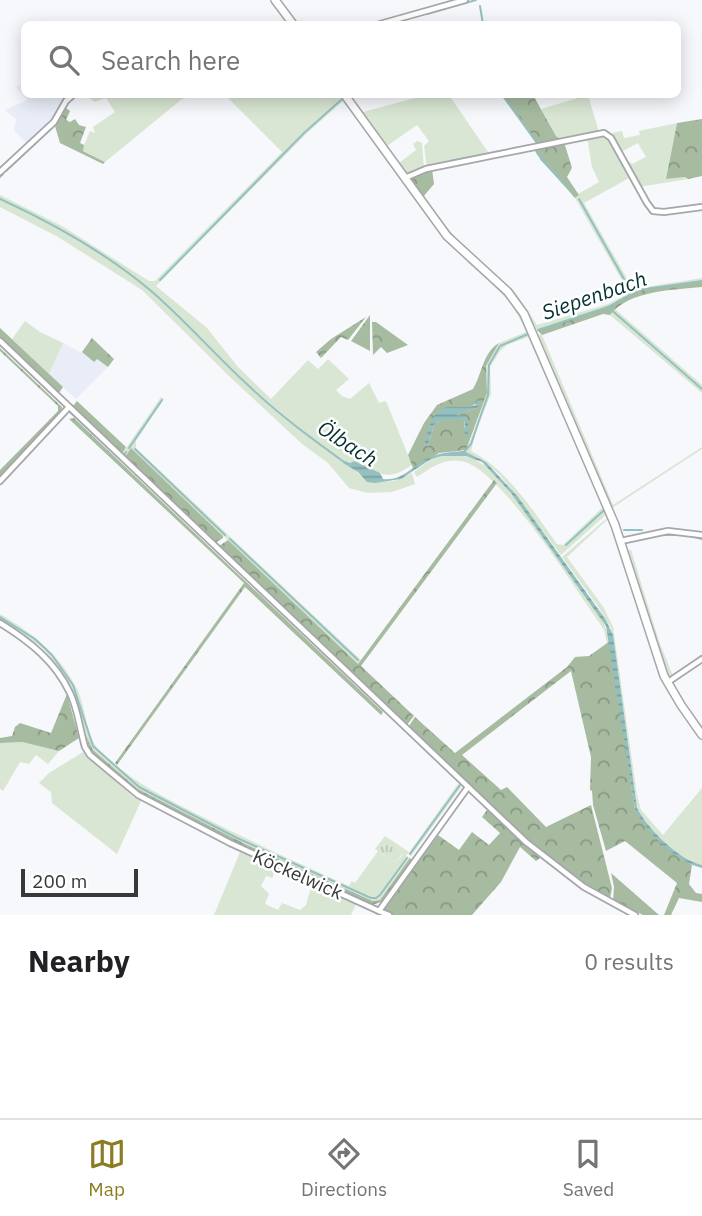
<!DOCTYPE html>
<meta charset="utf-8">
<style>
body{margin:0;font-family:"IBM Plex Sans",sans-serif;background:#f2f2f2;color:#202124}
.scale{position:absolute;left:21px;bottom:18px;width:117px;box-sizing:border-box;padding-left:7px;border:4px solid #373839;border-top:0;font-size:19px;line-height:24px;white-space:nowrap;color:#373839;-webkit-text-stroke:5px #fff;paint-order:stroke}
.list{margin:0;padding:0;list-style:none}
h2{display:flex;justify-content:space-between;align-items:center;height:91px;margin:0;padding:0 28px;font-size:30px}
h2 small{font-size:23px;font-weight:400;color:#757577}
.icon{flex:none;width:38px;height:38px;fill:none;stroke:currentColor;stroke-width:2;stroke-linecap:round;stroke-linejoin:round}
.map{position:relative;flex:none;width:702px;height:915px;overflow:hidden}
.search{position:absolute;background:#fff;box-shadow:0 4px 18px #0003;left:21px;right:21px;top:21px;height:77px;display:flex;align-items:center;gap:18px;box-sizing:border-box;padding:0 24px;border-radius:10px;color:#757577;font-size:26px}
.sheet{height:203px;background:#fff}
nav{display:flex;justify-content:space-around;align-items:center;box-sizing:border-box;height:98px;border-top:2px solid #e0e0e0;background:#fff;font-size:19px;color:#757577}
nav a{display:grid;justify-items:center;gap:4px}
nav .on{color:#8b7c21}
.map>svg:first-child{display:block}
.built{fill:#e8edf7}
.grass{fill:#d8e6d3;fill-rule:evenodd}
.forest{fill:url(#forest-crowns);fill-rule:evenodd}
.park{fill:url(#park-tufts)}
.water{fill:url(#water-rules)}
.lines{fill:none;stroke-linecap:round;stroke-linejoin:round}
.stream{stroke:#95c0c0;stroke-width:2}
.street-casing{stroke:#a6a7aa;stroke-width:8}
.secondary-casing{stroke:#a6a7aa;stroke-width:10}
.street{stroke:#fff;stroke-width:4.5}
.secondary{stroke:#fff;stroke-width:7}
.labels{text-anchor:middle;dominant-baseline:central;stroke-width:5;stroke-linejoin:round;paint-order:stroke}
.street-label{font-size:19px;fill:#373839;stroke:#fff}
.water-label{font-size:21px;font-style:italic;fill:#043131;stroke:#fff}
</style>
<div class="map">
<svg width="702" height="915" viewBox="0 0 702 915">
<defs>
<pattern id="forest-crowns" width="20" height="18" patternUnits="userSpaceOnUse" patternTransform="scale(1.75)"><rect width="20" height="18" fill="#a6bb9f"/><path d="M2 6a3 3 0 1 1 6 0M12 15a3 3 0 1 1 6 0" fill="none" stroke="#889983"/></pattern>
<pattern id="park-tufts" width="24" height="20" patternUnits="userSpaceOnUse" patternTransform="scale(1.75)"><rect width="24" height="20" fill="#d8e6d3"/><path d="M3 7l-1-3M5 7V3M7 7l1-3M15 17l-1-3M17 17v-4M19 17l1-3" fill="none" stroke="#bac6b6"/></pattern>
<pattern id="water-rules" width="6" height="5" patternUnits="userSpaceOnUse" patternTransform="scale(1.75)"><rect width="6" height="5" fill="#95c0c0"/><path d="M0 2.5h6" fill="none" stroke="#7a9d9d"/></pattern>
</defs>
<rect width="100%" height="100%" fill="#f7f8fb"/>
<!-- built -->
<g class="built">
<polygon points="24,75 24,94 69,95 63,99 52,120 26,143 14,130 16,119 5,110 27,100 16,87 23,82 21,78"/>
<polygon points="63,343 84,354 94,362 96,359 108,367 76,399 49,374"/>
</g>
<!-- grass -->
<g class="grass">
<polygon points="84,95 200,95 182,99 105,162 82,150 90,131 95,133 93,127 115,112 106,98 95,102"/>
<path d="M225,95H338L343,101L305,135L156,286L207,328L238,367L271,399L308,360L318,369L328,359L349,379L336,390L342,396L350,399L369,383L379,403L386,401L412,465C386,483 380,473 354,461L350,463L345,461L368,482L394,481L412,473L415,484L392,492L368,493L349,488L328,463L302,444L229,376L142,290L58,237L0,207V195L62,226L149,281H155L282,152Z"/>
<polygon points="349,95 363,112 426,95 449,95 488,152 536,143 537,146 427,168 424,146 429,141 417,125 387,146"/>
<polygon points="588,95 599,132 562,141 556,136 541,109"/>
<polygon points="677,123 666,179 685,177 688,179 639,187 627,164 630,162 632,164 646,157 638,143 621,152 612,133 622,131 624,138 640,135 639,131"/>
<polygon points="607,135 655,212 702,208 651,215 631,177 584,203 633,289 702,278 702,281 638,290 608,307 537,330 513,292 455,239 423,197 459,242 515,292 537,325 608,304 627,294 628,291 575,198 578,194 599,182 592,167 587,137"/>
<polygon points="417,141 422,143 424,169 407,174 399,163 416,150 413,144"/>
<path d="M470,261L504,290L521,312L607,514L561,555L500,475L486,462L464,451L469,444L487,393L486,366L499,343L526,332C514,301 492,283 467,262ZM528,337L603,507L563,545L557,544C533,511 509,471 471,451L477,427L491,394L490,367L500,351L507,345Z"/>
<polygon points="615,309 702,385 702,393 610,315"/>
<polygon points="25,321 40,332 63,343 49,374 12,339"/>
<polygon points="538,334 542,335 613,505 702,447 702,449 612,508"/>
<polygon points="161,397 164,399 136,441 136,448 361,660 358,664 131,448 125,457 122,454"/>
<path d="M447,455C477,452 492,471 511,493L602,618L610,641L607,643L604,630L594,615C571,582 498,466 461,461C443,458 431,468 417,477L414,472L431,459Z"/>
<path d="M607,518L610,519L652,651L700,739L663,684L608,519L567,557L604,608L613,627L637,795L641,810L663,835L702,788V865C679,860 648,828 637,808L611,628L597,605L562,557Z"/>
<polygon points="628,550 631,550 659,641 673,676 702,656 670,679 657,646"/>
<path d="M0,614C31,632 59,654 76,687C87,707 84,734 100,751C129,780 163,797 199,815C248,840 298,863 349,886L352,881L355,883L378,851L396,863L403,854L410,858L380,900L374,901L245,844L138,789L93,750L86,735L72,689L44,649L0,619Z"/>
<polygon points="22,742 59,751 48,764 36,755 29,764 20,762 3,791 0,789 0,743"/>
<polygon points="83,752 133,797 141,801 117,854 52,803 51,792 39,783 49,773"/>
<polygon points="458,784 461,787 411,856 408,854"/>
<polygon points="240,852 277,868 272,878 266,876 261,886 269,894 265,904 278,910 282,903 300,910 306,905 312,884 356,904 351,915 214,915"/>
</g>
<!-- forest -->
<g class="forest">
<polygon points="501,95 533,95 556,136 564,142 572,168 567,177 579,195 575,198 538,156 535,151 536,143"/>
<polygon points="66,108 70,111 66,120 70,122 75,119 79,125 86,127 80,143 84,145 83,151 105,162 103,164 60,143 55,126"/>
<polygon points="702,119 702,176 688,179 685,177 666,179 677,123"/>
<polygon points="432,169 434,184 423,197 411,180 412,177"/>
<path d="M702,281V287C674,290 629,290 610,315L603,314L542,335L537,330L608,307L638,290Z"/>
<polygon points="370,315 370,351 351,341"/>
<polygon points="366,317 348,340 341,337 321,358 316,352 331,339"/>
<polygon points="372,322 376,322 408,345 387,353 381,347 373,355"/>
<polygon points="0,328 63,387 59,393 0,338"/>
<polygon points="92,338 114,359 108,367 97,359 94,362 82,352"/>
<path d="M499,343L486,366L487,393L466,450L439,453L413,468L408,455L424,423L437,405L473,389C482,374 483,352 499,343ZM480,401L477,408L455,415L468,419V433L464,427L465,420H441L434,425L428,446H424L430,426L447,407C459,409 471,409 480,401Z"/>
<polygon points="0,348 62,407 61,413 55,421 0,477 0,470 58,411 58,406 0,351"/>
<polygon points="77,401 126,447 122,454 74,409 73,406"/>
<polygon points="74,418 383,712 381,715 245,587 117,765 115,763 244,583 69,419"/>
<polygon points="131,448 223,536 223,538 215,543 125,457"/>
<polygon points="494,480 497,483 361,666 414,716 407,725 219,546 228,540 358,664"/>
<path d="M610,641L635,810C649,832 668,853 692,865L689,884L696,893L702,894V902L679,898L671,915H664L677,883L625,841L606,851L593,805L592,791L590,790L591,757L571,671L462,755L501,790L507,787L546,827L591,805L612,888L610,899C533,856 472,787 409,726L415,717L455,753L567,667L575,657L589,656Z"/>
<polygon points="67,694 79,738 59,751 22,742 0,743 0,738 12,736 15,727 20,723 51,733"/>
<polygon points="86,735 93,750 138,789 245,844 373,901 380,900 410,858 412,860 381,902 372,905 242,845 137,792 90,752"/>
<polygon points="487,810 540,858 536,861 520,847 501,882 472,915 391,915 383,911 438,835 459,850 472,832 489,845 500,833 482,817"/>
<polygon points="611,873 659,915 643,915 613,901 614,887"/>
</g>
<!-- park -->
<polygon class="park" points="385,836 409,852 406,856 402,854 396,863 375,849"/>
<!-- water -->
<g class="water">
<path d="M477,400L481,402L477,408L456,415L468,418V435L464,433L465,420H441L434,425L428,446H424C427,434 432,409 447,407C458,406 464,409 476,405Z"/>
<path d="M464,451L486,462L518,497L606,620L613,635L637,808C648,829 679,860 702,865V868C676,862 647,833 635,810L606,626L511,493L482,462L466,456H442L431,459L401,479L375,483L367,482L358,472L343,463L345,461L350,463L354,461L380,473L383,479C401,481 410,469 424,460C437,453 449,452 464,451Z"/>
</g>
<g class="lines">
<!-- stream -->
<g class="stream">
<polyline points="480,6 483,24"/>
<polyline points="427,14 476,0"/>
<polyline points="502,94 537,143"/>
<polyline points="55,125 63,113"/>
<polyline points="539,151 541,159 568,188"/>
<polyline points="450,161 532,145"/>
<polyline points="6,171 52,128"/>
<polyline points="0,177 3,174"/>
<path d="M0,199C52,223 106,253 150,290C185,320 215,355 249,386C278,414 311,438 344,462"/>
<polyline points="579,199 629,288"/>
<polyline points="160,280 304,133 341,100"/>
<polyline points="608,307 702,389"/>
<polyline points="538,330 608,307 638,290 702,281"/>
<polyline points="70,412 118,457"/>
<polyline points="129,448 162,400"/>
<polyline points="135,449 225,535"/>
<polyline points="464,452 471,444 488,395 489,365 500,346 528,334"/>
<polyline points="124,455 126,452"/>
<polyline points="624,530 642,530"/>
<polyline points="658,535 680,535"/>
<polyline points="686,535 702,539"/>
<polyline points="230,539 358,660"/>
<polyline points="566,545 603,511"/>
<polyline points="0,617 35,639 52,655 73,685 93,746 139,787 237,838 371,898 376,898 380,895 407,858"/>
<polyline points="410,854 460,785"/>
</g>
<defs>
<g id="street">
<polyline points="380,24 465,0"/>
<polyline points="0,172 54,122 66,101 74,94"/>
<polyline points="405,178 426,169 604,133 611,138 647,203 653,211 664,212 702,207"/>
<polyline points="0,341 526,842 584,887 635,915"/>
<polyline points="0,481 69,407"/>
<polyline points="621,541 668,531 702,535"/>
<path d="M0,623C29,641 55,661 70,693C78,710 80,730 85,747L90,755L138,795L230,843L379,911L468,787"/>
<polyline points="668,682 702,659"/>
<polyline points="379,911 389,915"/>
</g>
<g id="secondary">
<polyline points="275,0 293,24"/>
<polyline points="344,94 447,236 508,292 524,314 615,525 664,676 681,705 702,735"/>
</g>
</defs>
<!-- street casing -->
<use href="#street" class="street-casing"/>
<!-- secondary casing -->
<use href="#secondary" class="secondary-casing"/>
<!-- street -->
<use href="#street" class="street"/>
<!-- secondary -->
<use href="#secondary" class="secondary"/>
</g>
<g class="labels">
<!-- street labels -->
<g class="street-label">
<text transform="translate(298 874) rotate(24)">Köckelwick</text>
</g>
<!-- water labels -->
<g class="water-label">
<text transform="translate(594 295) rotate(-19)">Siepenbach</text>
<text transform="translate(348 443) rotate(33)">Ölbach</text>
</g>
</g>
</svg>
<div class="scale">200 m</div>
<div class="search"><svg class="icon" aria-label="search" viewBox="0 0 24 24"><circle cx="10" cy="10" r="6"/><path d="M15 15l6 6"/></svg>Search here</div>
</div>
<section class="sheet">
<h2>Nearby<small>0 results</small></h2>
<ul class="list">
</ul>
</section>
<nav>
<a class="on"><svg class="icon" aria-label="map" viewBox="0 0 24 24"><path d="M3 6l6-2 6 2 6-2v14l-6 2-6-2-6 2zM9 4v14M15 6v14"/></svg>Map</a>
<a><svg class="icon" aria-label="directions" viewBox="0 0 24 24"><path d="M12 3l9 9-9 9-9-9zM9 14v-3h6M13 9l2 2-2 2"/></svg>Directions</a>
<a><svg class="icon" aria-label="saved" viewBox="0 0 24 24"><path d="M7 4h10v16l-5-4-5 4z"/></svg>Saved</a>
</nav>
